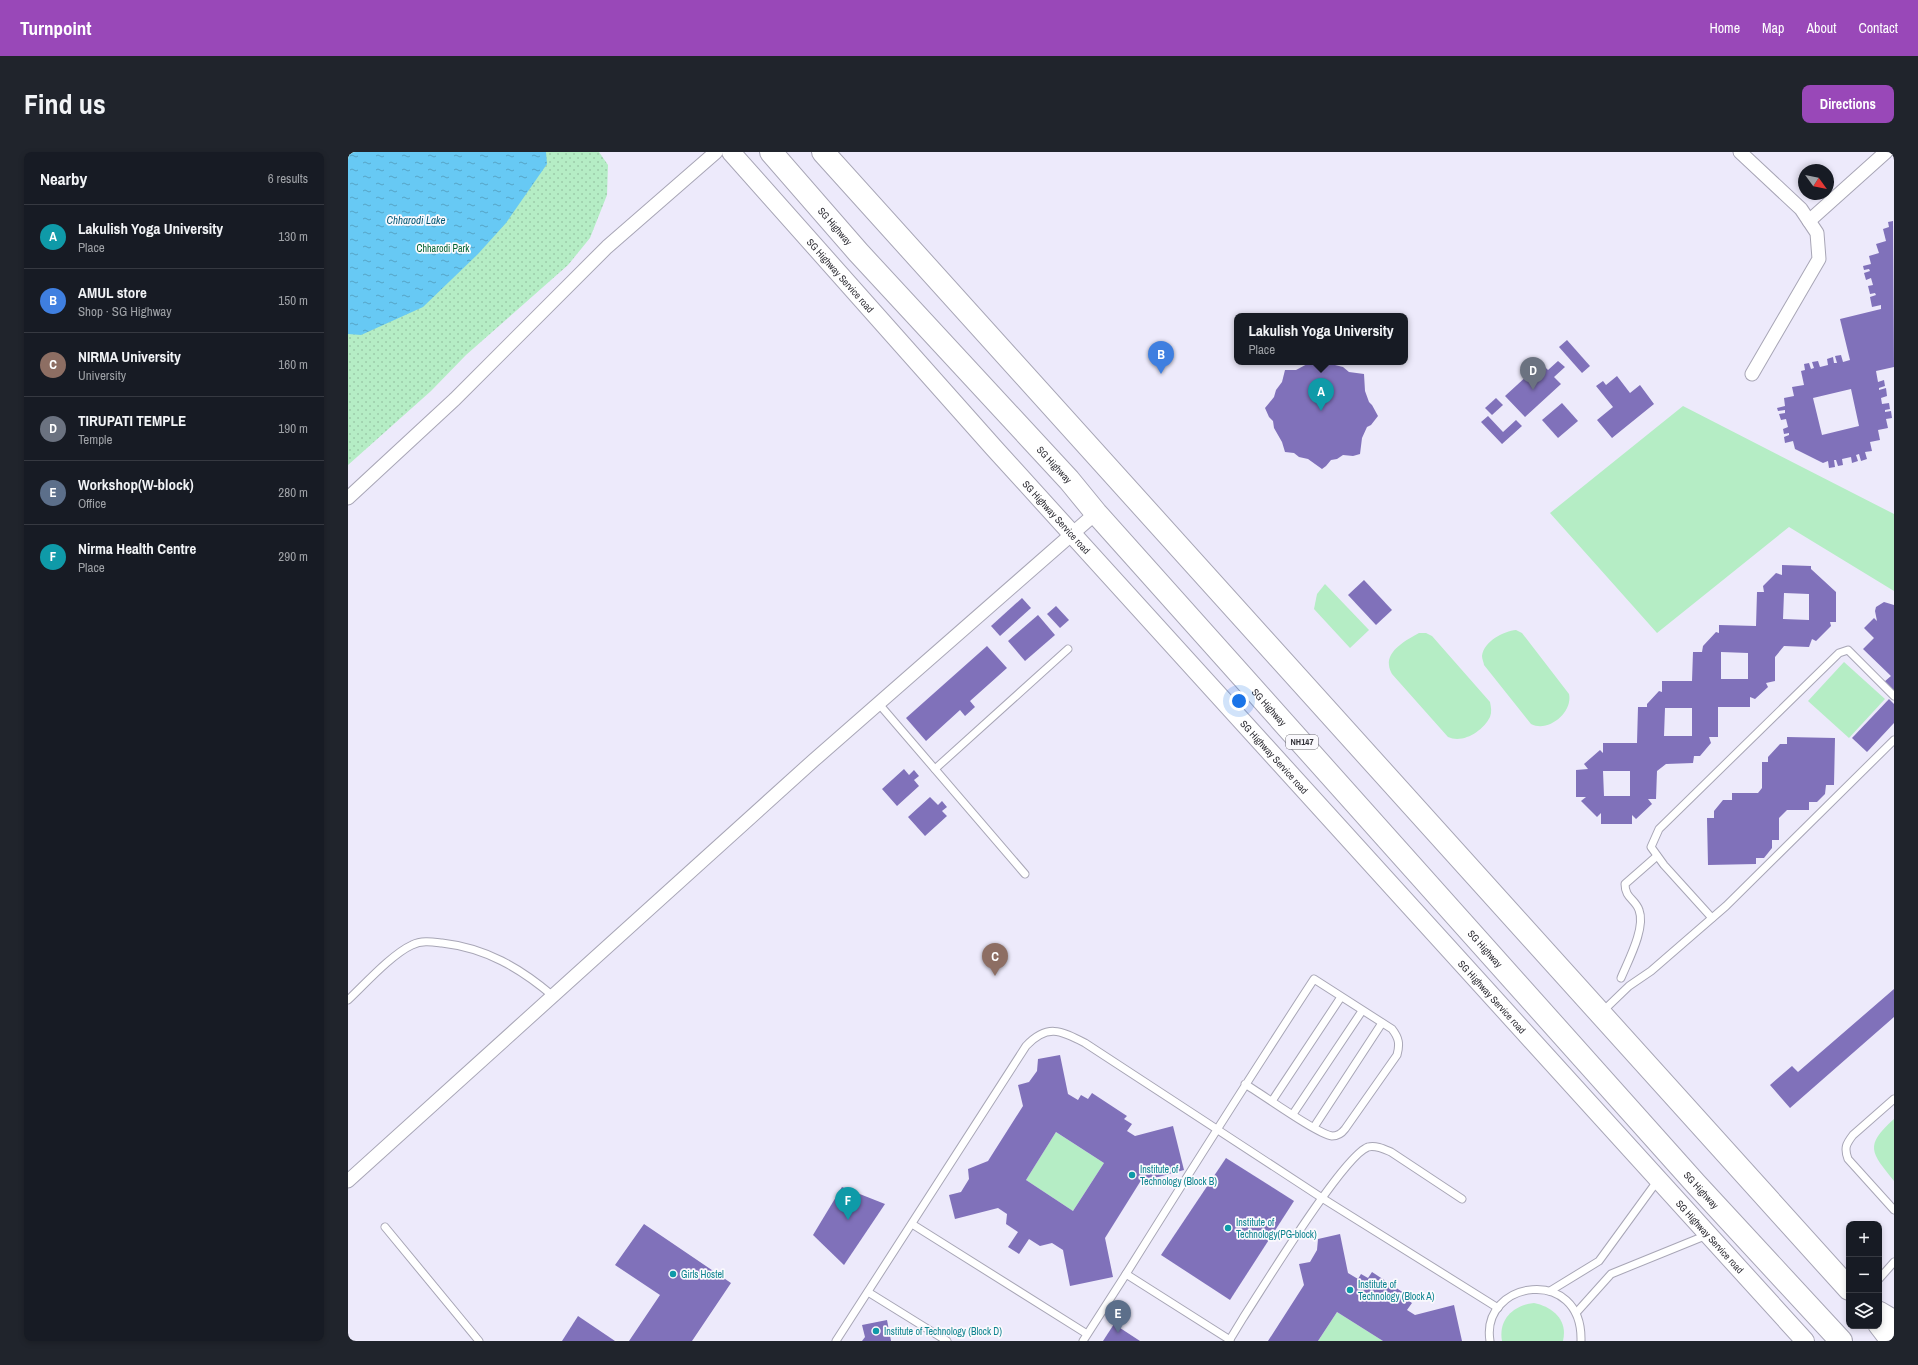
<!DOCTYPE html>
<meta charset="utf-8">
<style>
body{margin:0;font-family:"Archivo Narrow",sans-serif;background:#20242c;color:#f1f3f6}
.controls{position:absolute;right:12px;bottom:12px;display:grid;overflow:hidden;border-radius:8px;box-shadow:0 2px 6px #0003}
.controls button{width:36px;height:36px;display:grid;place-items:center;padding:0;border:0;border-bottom:1px solid #363941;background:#171b24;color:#f1f3f6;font:20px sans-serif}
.compass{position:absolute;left:1450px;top:12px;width:36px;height:36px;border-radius:50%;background:#171b24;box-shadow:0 2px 6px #0003;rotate:123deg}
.you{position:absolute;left:891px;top:549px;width:14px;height:14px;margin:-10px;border:3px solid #fff;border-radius:50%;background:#1a73e8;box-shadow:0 0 0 6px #1a73e833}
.badge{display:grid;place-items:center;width:26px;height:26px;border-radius:50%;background:#9948b8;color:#fff;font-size:13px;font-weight:700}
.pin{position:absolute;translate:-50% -33px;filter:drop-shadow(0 1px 2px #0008)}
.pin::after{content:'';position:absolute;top:21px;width:14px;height:12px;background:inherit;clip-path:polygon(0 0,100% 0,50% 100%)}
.popup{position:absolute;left:886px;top:161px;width:174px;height:52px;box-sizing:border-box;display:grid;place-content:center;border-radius:8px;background:#171b24;filter:drop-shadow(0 1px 3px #0005);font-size:13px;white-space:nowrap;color:#9ea1a6}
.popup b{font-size:15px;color:#f1f3f6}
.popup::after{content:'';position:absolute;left:50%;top:100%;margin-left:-8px;border:8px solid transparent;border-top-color:#171b24}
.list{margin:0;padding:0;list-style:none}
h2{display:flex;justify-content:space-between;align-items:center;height:52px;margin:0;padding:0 16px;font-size:17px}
h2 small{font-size:13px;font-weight:400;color:#9ea1a6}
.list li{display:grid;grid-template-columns:26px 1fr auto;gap:12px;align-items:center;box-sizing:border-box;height:64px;padding:0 16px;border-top:1px solid #363941}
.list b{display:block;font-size:15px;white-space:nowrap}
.list p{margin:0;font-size:13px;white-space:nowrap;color:#9ea1a6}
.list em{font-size:13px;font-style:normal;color:#9ea1a6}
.icon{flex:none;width:22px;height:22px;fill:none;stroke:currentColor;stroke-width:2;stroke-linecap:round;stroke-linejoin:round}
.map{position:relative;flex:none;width:1546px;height:1189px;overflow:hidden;border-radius:8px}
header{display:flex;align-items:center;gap:24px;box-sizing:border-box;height:56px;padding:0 20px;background:#9948b8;color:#fff}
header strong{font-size:19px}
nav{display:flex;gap:22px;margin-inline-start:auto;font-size:14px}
.intro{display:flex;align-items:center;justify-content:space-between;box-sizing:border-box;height:96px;padding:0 24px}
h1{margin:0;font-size:28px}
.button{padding:10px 18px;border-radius:8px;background:#9948b8;color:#fff;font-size:14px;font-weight:700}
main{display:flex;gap:24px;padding:0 24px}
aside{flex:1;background:#171b24;border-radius:8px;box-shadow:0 2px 6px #0003}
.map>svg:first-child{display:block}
.green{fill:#b5edc5}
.park{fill:url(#park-dots)}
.water{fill:url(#water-ripples)}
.building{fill:#8071ba;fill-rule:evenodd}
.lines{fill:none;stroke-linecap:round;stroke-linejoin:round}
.lane-casing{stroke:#a8a6b6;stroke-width:9}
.street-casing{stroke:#a8a6b6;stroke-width:15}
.secondary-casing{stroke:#a8a6b6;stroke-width:20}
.primary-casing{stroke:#a8a6b6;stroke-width:23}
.highway-casing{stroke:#a8a6b6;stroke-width:24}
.lane{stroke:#fff;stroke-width:7}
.street{stroke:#fff;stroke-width:13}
.secondary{stroke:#fff;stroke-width:18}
.primary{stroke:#fff;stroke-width:21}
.highway{stroke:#fff;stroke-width:22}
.culture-dot{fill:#0f9aa8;stroke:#faf9fd;stroke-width:1.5}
.labels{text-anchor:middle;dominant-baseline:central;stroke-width:3.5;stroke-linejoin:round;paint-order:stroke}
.shield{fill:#faf9fd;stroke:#6d6c72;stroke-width:1}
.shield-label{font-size:9px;font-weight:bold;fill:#313037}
.street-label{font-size:10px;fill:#313037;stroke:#faf9fd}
.park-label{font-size:10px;fill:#046433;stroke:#faf9fd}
.culture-label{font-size:10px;fill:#0d838f;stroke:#faf9fd;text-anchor:start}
.water-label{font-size:11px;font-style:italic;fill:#065976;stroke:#faf9fd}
</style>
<header>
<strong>Turnpoint</strong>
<nav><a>Home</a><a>Map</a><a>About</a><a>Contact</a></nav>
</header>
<div class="intro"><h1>Find us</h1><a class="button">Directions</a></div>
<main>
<aside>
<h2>Nearby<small>6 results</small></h2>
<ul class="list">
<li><span class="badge" style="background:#0f9aa8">A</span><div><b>Lakulish Yoga University</b><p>Place</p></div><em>130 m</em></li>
<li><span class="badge" style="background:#3f7fe0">B</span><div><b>AMUL store</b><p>Shop · SG Highway</p></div><em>150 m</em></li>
<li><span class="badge" style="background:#8d6e63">C</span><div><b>NIRMA University</b><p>University</p></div><em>160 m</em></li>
<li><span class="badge" style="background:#6b7280">D</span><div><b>TIRUPATI TEMPLE</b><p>Temple</p></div><em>190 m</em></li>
<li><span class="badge" style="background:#5c6f8a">E</span><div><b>Workshop(W-block)</b><p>Office</p></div><em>280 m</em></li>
<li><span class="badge" style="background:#0f9aa8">F</span><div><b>Nirma Health Centre</b><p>Place</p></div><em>290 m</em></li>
</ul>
</aside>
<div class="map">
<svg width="1546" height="1189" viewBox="0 0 1546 1189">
<defs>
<pattern id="park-dots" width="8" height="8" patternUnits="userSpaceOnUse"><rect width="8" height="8" fill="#b5edc5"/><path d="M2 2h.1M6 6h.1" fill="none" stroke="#9cccaa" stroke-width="1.8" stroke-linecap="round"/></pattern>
<pattern id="water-ripples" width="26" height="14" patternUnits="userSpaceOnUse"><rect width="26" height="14" fill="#67c9f4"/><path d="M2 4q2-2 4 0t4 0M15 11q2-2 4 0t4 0" fill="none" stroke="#55a4c6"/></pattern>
</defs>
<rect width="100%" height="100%" fill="#edeafb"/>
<!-- green -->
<g class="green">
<polygon points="1335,254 1546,362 1546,439 1441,375 1309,481 1202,361"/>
<polygon points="977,432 1021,478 1002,496 966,457 969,442"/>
<path d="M1168,478L1174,481L1221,542C1225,560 1201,581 1183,572L1136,513C1136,511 1134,507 1134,504C1136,489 1156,479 1168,478Z"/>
<path d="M1071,481H1078L1084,484L1142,550C1143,555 1144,560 1142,565C1135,579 1115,592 1100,585L1044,522C1043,520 1041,516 1041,513C1039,498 1060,487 1071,481Z"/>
<polygon points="1496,510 1537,547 1501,586 1460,549"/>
<path d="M1546,967V1029C1523,1000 1516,994 1546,967Z"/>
<polygon points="708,980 756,1011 725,1059 678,1028"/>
<path d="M1186,1151C1205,1155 1220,1168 1215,1189H1154C1150,1167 1166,1153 1186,1151Z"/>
<polygon points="989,1160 1035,1189 970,1189"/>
</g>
<!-- park -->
<polygon class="park" points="0,0 251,0 260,13 259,43 242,86 220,113 118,203 83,239 0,313"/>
<!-- water -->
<polygon class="water" points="0,0 198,0 199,12 158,71 130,102 75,155 13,183 0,182"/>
<!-- building -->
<g class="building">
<path d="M1545,69L1546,215L1528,219L1530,230L1536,228L1537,234L1531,236V238L1538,236L1539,244L1533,246L1534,252L1541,251L1542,257L1537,258V260L1543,259L1544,266L1538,267L1540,276L1530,278L1532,288L1522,290L1524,299L1517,300L1519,307L1513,309L1511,302L1508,303L1510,309L1504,311L1503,305L1494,307L1495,313L1490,314L1488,308H1486L1487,315L1481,316L1480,309L1475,311L1447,297L1445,289L1437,291L1436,285L1441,283V281L1436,282L1435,277L1440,275L1438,267L1433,268L1431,262L1437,261V258L1430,259L1429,256L1437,254L1436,246L1446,244L1444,235L1456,233L1453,219L1457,218L1456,212L1461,211L1463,217L1466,216L1464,210L1470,209L1472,215L1480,213L1479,207L1485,205L1486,211H1489L1487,204L1493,203L1495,210L1502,208L1492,167L1533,157V153L1524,155L1522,145L1528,143L1527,141L1522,142L1520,134L1525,133L1523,126L1518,128L1516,121L1522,119L1521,117L1516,118L1515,114L1523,112L1521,104L1531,101L1528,92L1538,89L1535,77L1541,75L1540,70ZM1503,237L1511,274L1474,283L1465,246Z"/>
<polygon points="1219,188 1242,214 1234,221 1211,195"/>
<polygon points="1210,209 1217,215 1206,225 1213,232 1177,265 1157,244 1193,211 1200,218"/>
<polygon points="963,210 985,210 987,213 995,215 1001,220 1016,222 1017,239 1021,250 1024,253 1030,264 1023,273 1019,275 1014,286 1012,302 1005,304 995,303 989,307 983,308 978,314 974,317 960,307 951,305 946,301 937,300 934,290 926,276 925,269 921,265 917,256 926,245 928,238 934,230 937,218 948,218"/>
<polygon points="1269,224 1282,241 1292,233 1306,252 1264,286 1249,268 1265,255 1248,234 1255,229 1258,233"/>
<polygon points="1148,246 1155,253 1144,263 1137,256"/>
<polygon points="1214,251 1230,269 1210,286 1194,268"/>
<polygon points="1140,264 1155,280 1168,268 1174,274 1154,292 1133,270"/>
<path d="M1434,413L1463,414V417L1488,440V470H1482L1483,474L1468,489L1464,487L1461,495L1436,494L1427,505V529L1418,531L1420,535L1407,547L1402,545V555H1370V585H1361L1363,591L1352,604H1346L1345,611L1318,612L1309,619L1308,647H1300L1304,652L1288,667L1284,663V672H1253V661L1249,665L1233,649L1238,645H1228V618L1240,617L1236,612L1252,598L1255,601V591H1289L1290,555H1299V552L1311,539L1314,540V529H1344L1345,500H1354L1355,494L1368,480L1371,481V473L1408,474L1409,440H1416L1415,434L1428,421L1434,423ZM1436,441L1461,442V468L1435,467ZM1373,500L1400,501V527H1373ZM1317,556H1344V584H1316ZM1255,619H1282V644H1256Z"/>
<polygon points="1016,428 1044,458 1028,473 1000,443"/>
<polygon points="674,446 683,456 652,484 643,474"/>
<polygon points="1536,450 1546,453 1546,540 1536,530 1543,524 1515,497 1526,486 1516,476 1526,466 1529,469 1527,459 1528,455"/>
<polygon points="708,454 721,468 712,476 699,462"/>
<polygon points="690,463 707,483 677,509 660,489"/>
<polygon points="639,494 659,516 622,549 627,555 617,564 612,558 578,589 558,566"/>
<polygon points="1541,547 1546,552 1546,571 1519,600 1504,586"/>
<polygon points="1439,585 1487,586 1486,633 1478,633 1477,642 1469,650 1461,650 1461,658 1439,658 1431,666 1431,688 1424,688 1424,696 1416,706 1408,706 1408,712 1360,713 1359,666 1366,666 1366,659 1375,648 1384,648 1384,641 1410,641 1414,636 1414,610 1420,610 1420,605 1432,592 1439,592"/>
<polygon points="556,617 561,623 566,618 571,624 566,628 571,634 549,654 534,637"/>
<polygon points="582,645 590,653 594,649 599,655 594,659 599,664 577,684 560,665"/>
<polygon points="1546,837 1546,865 1442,956 1422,933 1444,914 1450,920"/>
<path d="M712,903L720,942L730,948L733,943L740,947L744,941L779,964L776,967L784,972L779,979L787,984L825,974L836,1018L792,1030L757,1086L765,1125L722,1134L715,1098L704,1091L692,1094L681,1087L671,1102L660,1095L670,1080L658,1072L659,1062L650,1056L607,1067L601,1043L613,1040L621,1027L620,1017L640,1009L675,954L670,933L681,930L689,919L690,907ZM708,980L756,1011L725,1059L678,1028Z"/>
<polygon points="878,1006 946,1049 882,1148 813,1103"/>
<polygon points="494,1035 537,1052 496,1113 465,1083"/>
<polygon points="296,1072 383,1131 344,1189 281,1189 312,1143 267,1113"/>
<polygon points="992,1082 1000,1121 1010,1127 1013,1122 1020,1126 1024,1120 1059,1143 1057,1146 1064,1151 1059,1158 1067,1163 1106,1153 1114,1189 1035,1189 989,1160 970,1189 920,1189 956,1133 951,1112 962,1110 969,1098 970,1087"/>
<polygon points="230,1164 267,1189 214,1189"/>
<polygon points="539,1168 543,1189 514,1189 517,1185 514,1173"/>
<polygon points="766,1172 792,1189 755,1189"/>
</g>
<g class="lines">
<defs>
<g id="lane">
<polyline points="531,552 677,722"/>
<polyline points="587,617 720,497"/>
<polyline points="1364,766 1316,713 1303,695 1311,677 1491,501 1500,498 1546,544"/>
<path d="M1273,826C1280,809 1298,776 1291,758C1287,747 1277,746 1277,732L1309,704"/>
<path d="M0,848C17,832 44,802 64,793C74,788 85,790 94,791C138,796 172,816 205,844"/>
<polyline points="1254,860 1281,834 1303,819 1378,754 1546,588"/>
<path d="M1546,947L1505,983C1498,992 1496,996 1500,1007L1546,1058"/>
<polyline points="924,949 993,845"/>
<polyline points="945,962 1014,859"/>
<polyline points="966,975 1034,871"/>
<polyline points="564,1072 739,1182"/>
<polyline points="37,1075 131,1189"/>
<path d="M778,1122C840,1023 902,925 966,827L1044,877C1051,886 1052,892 1049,903L997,977C994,981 990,984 984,984C969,982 914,942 897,932"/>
<polyline points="1531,1127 1546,1110"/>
<polyline points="1202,1139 1251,1109 1310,1028"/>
<polyline points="520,1140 599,1189"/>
<polyline points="1228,1161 1263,1122 1359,1083"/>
<path d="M488,1189L678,894C699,872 712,878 737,891L974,1046L1150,1156"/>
<polyline points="735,1189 778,1122 882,1188"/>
<path d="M881,1189L895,1166C914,1137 995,1004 1020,995C1028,993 1036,997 1043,1000L1114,1047"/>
<path d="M1142,1189C1132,1128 1235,1113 1233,1189"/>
</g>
<g id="street">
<polyline points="1392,0 1453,57 1469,81 1471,107 1404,222"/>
<polyline points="1461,69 1538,0"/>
<polyline points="0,346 107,247 259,95 368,0"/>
<polyline points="0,1029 466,608 748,361"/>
</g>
<g id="secondary">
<path id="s1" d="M383,0L646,296L1457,1189"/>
</g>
<polyline id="primary" points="1531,1160 1546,1169"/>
<g id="highway">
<path id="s2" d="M423,0L510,100L721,328L748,361L1347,1031L1493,1189"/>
<polyline points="475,0 1501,1137"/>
<polyline points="1531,1172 1544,1189"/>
</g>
</defs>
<!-- lane casing -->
<use href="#lane" class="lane-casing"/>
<!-- street casing -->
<use href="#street" class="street-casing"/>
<!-- secondary casing -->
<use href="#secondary" class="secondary-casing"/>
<!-- primary casing -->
<use href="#primary" class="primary-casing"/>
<!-- highway casing -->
<use href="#highway" class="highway-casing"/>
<!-- lane -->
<use href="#lane" class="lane"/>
<!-- street -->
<use href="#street" class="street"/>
<!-- secondary -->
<use href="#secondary" class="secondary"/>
<!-- primary -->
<use href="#primary" class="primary"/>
<!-- highway -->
<use href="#highway" class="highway"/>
</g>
<!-- markers -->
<g class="culture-dot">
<circle cx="784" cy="1023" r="4"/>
<circle cx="880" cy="1076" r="4"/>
<circle cx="325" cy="1122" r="4"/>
<circle cx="1002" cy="1138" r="4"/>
<circle cx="528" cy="1179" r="4"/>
</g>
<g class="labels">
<!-- shield labels -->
<rect class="shield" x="938" y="583" width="32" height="14" rx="3"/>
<g class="shield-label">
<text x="954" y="590">NH147</text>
</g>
<!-- street labels -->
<g class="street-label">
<text stroke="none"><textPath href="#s2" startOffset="98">SG Highway</textPath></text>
<text stroke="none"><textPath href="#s1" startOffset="165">SG Highway Service road</textPath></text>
<text stroke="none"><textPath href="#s2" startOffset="422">SG Highway</textPath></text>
<text stroke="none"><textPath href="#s1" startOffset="489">SG Highway Service road</textPath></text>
<text stroke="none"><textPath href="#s2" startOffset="746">SG Highway</textPath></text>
<text stroke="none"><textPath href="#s1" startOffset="813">SG Highway Service road</textPath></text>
<text stroke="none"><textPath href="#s2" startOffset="1070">SG Highway</textPath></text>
<text stroke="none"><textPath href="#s1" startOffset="1137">SG Highway Service road</textPath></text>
<text stroke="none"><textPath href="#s2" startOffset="1394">SG Highway</textPath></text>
<text stroke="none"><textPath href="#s1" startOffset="1461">SG Highway Service road</textPath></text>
</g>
<!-- park labels -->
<g class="park-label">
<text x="95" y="96">Chharodi Park</text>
</g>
<!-- culture labels -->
<g class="culture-label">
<text x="792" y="1017">Institute of<tspan x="792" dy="12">Technology (Block B)</tspan></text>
<text x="888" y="1070">Institute of<tspan x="888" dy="12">Technology(PG-block)</tspan></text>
<text x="333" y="1122">Girls Hostel</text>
<text x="1010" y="1132">Institute of<tspan x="1010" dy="12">Technology (Block A)</tspan></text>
<text x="536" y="1179">Institute of Technology (Block D)</text>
</g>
<!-- water labels -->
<g class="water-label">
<text x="68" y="68">Chharodi Lake</text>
</g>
</g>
</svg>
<div class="controls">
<button>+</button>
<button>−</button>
<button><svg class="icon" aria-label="layers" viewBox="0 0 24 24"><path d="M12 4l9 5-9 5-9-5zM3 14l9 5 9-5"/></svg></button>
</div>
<svg class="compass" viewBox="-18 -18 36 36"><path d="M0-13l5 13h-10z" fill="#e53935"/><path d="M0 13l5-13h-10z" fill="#9ea1a6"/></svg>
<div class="you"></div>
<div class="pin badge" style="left:973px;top:259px;background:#0f9aa8">A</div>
<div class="popup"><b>Lakulish Yoga University</b>Place</div>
<div class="pin badge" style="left:813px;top:222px;background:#3f7fe0">B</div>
<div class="pin badge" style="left:647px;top:824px;background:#8d6e63">C</div>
<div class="pin badge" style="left:1185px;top:238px;background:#6b7280">D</div>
<div class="pin badge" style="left:770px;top:1181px;background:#5c6f8a">E</div>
<div class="pin badge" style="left:500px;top:1068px;background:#0f9aa8">F</div>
</div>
</main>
